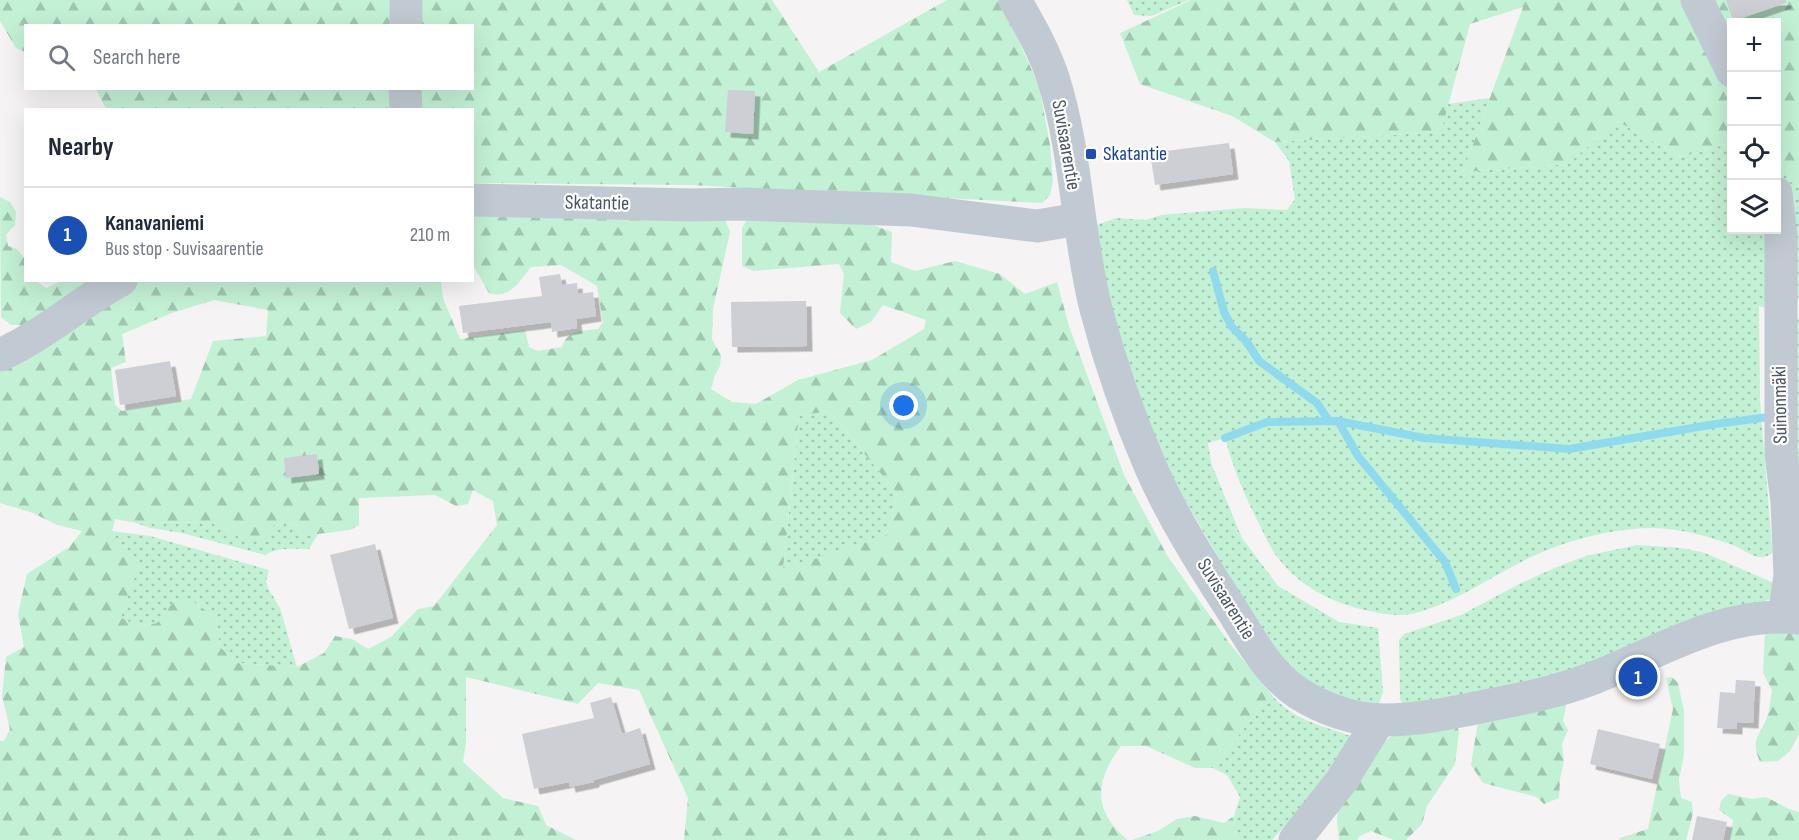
<!DOCTYPE html>
<meta charset="utf-8">
<style>
body{margin:0;font-family:"Sofia Sans Condensed",sans-serif;background:#f6f6f7;color:#1f2937}
.controls{position:absolute;right:18px;top:18px;display:grid;overflow:hidden;border-radius:0px;box-shadow:0 6px 24px #0002}
.controls button{width:54px;height:54px;display:grid;place-items:center;padding:0;border:0;border-bottom:2px solid #e0e1e3;background:#fff;color:#1f2937;font:30px sans-serif}
.you{position:absolute;left:904px;top:406px;width:21px;height:21px;margin:-15px;border:4px solid #fff;border-radius:50%;background:#1a73e8;box-shadow:0 0 0 9px #1a73e833}
.badge{display:grid;place-items:center;width:39px;height:39px;border-radius:50%;background:#111827;color:#fff;font-size:20px;font-weight:700}
.pin{position:absolute;translate:-50% -50%;border:3px solid #fff;box-shadow:0 2px 6px #0006}
.list{margin:0;padding:0;list-style:none}
h2{display:flex;justify-content:space-between;align-items:center;height:78px;margin:0;padding:0 24px;font-size:26px}
h2 small{font-size:20px;font-weight:400;color:#747a83}
.list li{display:grid;grid-template-columns:39px 1fr auto;gap:18px;align-items:center;box-sizing:border-box;height:96px;padding:0 24px;border-top:2px solid #e0e1e3}
.list b{display:block;font-size:22px;white-space:nowrap}
.list p{margin:0;font-size:20px;white-space:nowrap;color:#747a83}
.list em{font-size:20px;font-style:normal;color:#747a83}
.icon{flex:none;width:33px;height:33px;fill:none;stroke:currentColor;stroke-width:2;stroke-linecap:round;stroke-linejoin:round}
.map{position:relative;flex:none;width:1799px;height:840px;overflow:hidden}
.search{position:absolute;background:#fff;box-shadow:0 6px 24px #0002;left:24px;top:24px;width:450px;height:66px;display:flex;align-items:center;gap:15px;box-sizing:border-box;padding:0 21px;border-radius:0px;color:#747a83;font-size:22px}
.panel{position:absolute;background:#fff;box-shadow:0 6px 24px #0002;left:24px;top:108px;width:450px;height:174px;border-radius:0px}
.map>svg:first-child{display:block}
.grass{fill:url(#grass-dots)}
.forest{fill:url(#forest-firs);fill-rule:evenodd}
.lines{fill:none;stroke-linecap:round;stroke-linejoin:round}
.stream{stroke:#90daee;stroke-width:8}
.building{fill:#cdcfd5;filter:url(#shadow)}
.minor{stroke:#c1cad2;stroke-width:33}
.transit-dot{fill:#1a4fb4;stroke:#fff;stroke-width:2}
.labels{text-anchor:middle;dominant-baseline:central;stroke-width:4.5;stroke-linejoin:round;paint-order:stroke}
.street-label{font-size:20px;fill:#4a5661;stroke:#fff}
.transit-label{font-size:20px;fill:#164399;stroke:#fff;text-anchor:start}
</style>
<div class="map">
<svg width="1799" height="840" viewBox="0 0 1799 840">
<defs>
<pattern id="grass-dots" width="8" height="8" patternUnits="userSpaceOnUse" patternTransform="scale(1.5)"><rect width="8" height="8" fill="#c3f1d5"/><path d="M2 2h.1M6 6h.1" fill="none" stroke="#a0c6b0" stroke-width="1.8" stroke-linecap="round"/></pattern>
<pattern id="forest-firs" width="22" height="20" patternUnits="userSpaceOnUse" patternTransform="scale(1.5)"><rect width="22" height="20" fill="#c3f1d5"/><path d="M5 1l3.5 6h-7zM16 11l3.5 6h-7z" fill="#a0c6b0"/></pattern>
<filter id="shadow"><feDropShadow dx="5.5" dy="5.5" stdDeviation="0" flood-color="#0004"/></filter>
</defs>
<rect width="100%" height="100%" fill="#f5f3f3"/>
<!-- grass -->
<g class="grass">
<polygon points="1127,0 1189,0 1151,16 1134,15"/>
<path d="M1490,98L1463,172L1568,164L1617,121L1681,157L1731,143L1732,230H1776L1777,146L1791,182L1799,185V297L1792,315L1799,319V475L1797,476L1791,315L1759,306L1760,403L1772,546V553C1768,556 1764,558 1759,557C1751,556 1742,549 1735,546C1702,534 1668,525 1633,529C1599,532 1564,542 1533,556C1495,574 1460,600 1419,612C1400,618 1380,614 1361,609C1327,601 1296,583 1275,554C1268,544 1263,530 1256,518C1243,492 1233,467 1225,438L1208,443L1211,463L1242,538L1278,586L1339,622L1378,628L1383,692L1378,707L1353,702L1305,682L1280,658L1259,628L1164,464L1117,336L1096,235L1097,225L1116,218L1146,220L1161,215L1244,208L1287,210L1295,199L1289,161L1275,142L1440,132L1448,104Z"/>
<polygon points="829,411 897,493 886,536 783,570 799,416"/>
<path d="M215,522L244,540L276,522L294,524L302,536L318,534L309,549C294,549 278,547 265,555L182,533L150,528L136,523Z"/>
<polygon points="112,531 150,536 269,570 266,581 268,588 280,608 297,667 237,663 220,647 216,618 175,600 157,623 138,627 122,618 122,608 138,568 110,541"/>
<polygon points="1637,545 1682,548 1705,553 1776,584 1773,598 1560,675 1504,687 1408,704 1403,703 1400,700 1399,640 1404,634 1461,615 1521,583 1559,566 1586,556"/>
<path d="M1271,694C1291,719 1322,726 1351,736L1328,779L1272,840H1236L1234,816L1240,797L1227,775L1213,768Z"/>
</g>
<!-- forest -->
<g class="forest">
<polygon points="0,0 772,0 819,72 947,0 1000,0 1039,86 1050,145 1053,181 1050,195 1042,203 691,185 473,183 472,110 106,109 96,89 472,88 472,26 26,26 25,52 16,48 0,21"/>
<polygon points="1191,0 1799,0 1799,185 1791,182 1777,146 1776,22 1732,22 1731,143 1681,157 1617,121 1568,164 1463,172 1523,7 1470,24 1441,132 1275,142 1232,116 1140,84 1120,33"/>
<polygon points="0,197 10,202 16,212 15,225 6,235 8,246 17,249 25,259 26,280 36,281 46,288 61,281 96,281 30,325 11,325 1,317"/>
<path d="M473,208L724,217L730,232L713,309L712,339L721,356L720,366L715,375L711,389L732,402L756,404L798,380L872,360L924,329L926,320L883,305L871,322L856,329L840,313L844,274L839,264L754,271L742,266V228L748,218L861,221L892,232L891,262L915,271L955,261L1000,274L1025,294L1057,282L1069,326L1124,475L1168,557L1230,644L1271,694L1213,768H1195L1146,746H1121C1095,780 1092,812 1128,840H684L688,798L639,690L598,683L578,704L466,677V743L463,762L503,798L538,806L546,825L576,840H0V741H4L10,729L2,696L6,657L24,647L18,614L27,574L69,547L82,531L57,525L33,513L0,503V362L135,281H441L443,298L460,339L525,330L529,347L538,351L562,347C567,330 582,331 598,329L603,322L597,286L561,265L531,267C520,281 509,300 489,293L473,265ZM214,300L268,310L266,336L213,341L191,399L122,411L115,405L111,368L126,362L122,334L172,313ZM829,411L897,493L886,536L783,569L799,416ZM473,490L493,501L497,525L434,606L418,609L391,637L368,649L352,639L335,636L324,653L297,667L237,663L220,647L216,618L194,602L175,600L157,623L138,627L122,618V608L139,568L110,541L115,519L136,523L215,522L244,540H263L276,522L294,524L302,536L350,530L359,525V498L435,495L456,506L468,504Z"/>
<path d="M1765,631H1799V734L1790,751L1778,761L1760,762C1752,742 1756,740 1765,722C1770,713 1770,700 1772,690L1763,673Z"/>
<polygon points="1672,677 1678,683 1684,711 1684,755 1679,780 1681,798 1692,802 1693,813 1686,840 1619,840 1620,838 1648,829 1673,709 1666,678"/>
<polygon points="1567,700 1563,721 1568,730 1562,744 1564,761 1560,779 1559,798 1544,804 1537,797 1483,783 1471,765 1478,722"/>
<polygon points="1457,726 1459,732 1455,764 1427,806 1422,824 1406,840 1394,840 1371,831 1360,836 1357,840 1339,840 1337,822 1338,803 1376,748 1392,736"/>
<polygon points="1728,794 1753,799 1766,797 1789,809 1799,812 1799,840 1729,840 1733,820 1719,810 1721,801"/>
<polygon points="1195,816 1224,823 1234,816 1236,840 1132,840 1158,831 1177,819"/>
</g>
<g class="lines">
<!-- stream -->
<g class="stream">
<polyline points="1213,271 1224,312 1232,327 1247,342 1259,361 1317,403 1329,421"/>
<polyline points="1338,421 1358,456 1445,562 1456,589"/>
<polyline points="1225,438 1267,422 1338,421 1424,438 1569,449 1716,424 1769,417"/>
</g>
</g>
<!-- building -->
<g class="building">
<polygon points="1726,0 1786,0 1786,3 1733,21"/>
<polygon points="728,90 755,91 753,134 725,132"/>
<polygon points="1229,143 1233,174 1155,185 1150,153"/>
<polygon points="560,274 562,285 577,283 578,294 593,292 596,316 576,319 577,328 552,332 551,322 463,333 459,306 542,296 539,277"/>
<polygon points="806,301 807,346 732,347 731,302"/>
<polygon points="170,361 176,396 120,405 115,370"/>
<polygon points="317,454 319,474 286,478 284,458"/>
<polygon points="375,544 393,618 349,629 330,555"/>
<polygon points="1736,680 1755,681 1753,723 1737,722 1737,729 1717,728 1720,692 1735,693"/>
<polygon points="611,697 622,734 640,728 650,764 594,780 594,782 570,787 569,782 534,789 522,734 594,718 590,703"/>
<polygon points="1598,729 1660,744 1652,779 1590,764"/>
<polygon points="1697,816 1727,822 1723,840 1692,840"/>
</g>
<g class="lines">
<!-- minor -->
<g class="minor">
<path d="M1015,0C1030,26 1045,52 1054,81C1077,155 1077,234 1096,309C1110,363 1129,417 1151,468C1173,518 1204,567 1234,613C1251,641 1270,675 1298,693C1323,709 1354,720 1383,720C1418,720 1451,713 1485,706C1521,699 1557,692 1591,679C1659,653 1723,610 1799,618"/>
<polyline points="1697,0 1732,71"/>
<polyline points="406,26 406,0"/>
<polyline points="405,88 406,110"/>
<polyline points="1776,193 1781,237 1781,454 1787,502 1790,576 1784,616"/>
<polyline points="472,200 691,205 741,204 911,210 1037,226 1079,219"/>
<path d="M0,355C43,336 79,303 121,280"/>
<polyline points="1295,840 1342,780 1379,720"/>
</g>
</g>
<!-- markers -->
<rect class="transit-dot" x="1085" y="148" width="12" height="12" rx="3"/>
<g class="labels">
<!-- street labels -->
<g class="street-label">
<text transform="translate(1066 145) rotate(80)">Suvisaarentie</text>
<text transform="translate(597 203) rotate(1)">Skatantie</text>
<text transform="translate(1780 405) rotate(-91)">Suinonmäki</text>
<text transform="translate(1226 599) rotate(58)">Suvisaarentie</text>
</g>
<!-- transit labels -->
<g class="transit-label">
<text x="1103" y="154">Skatantie</text>
</g>
</g>
</svg>
<div class="controls">
<button>+</button>
<button>−</button>
<button><svg class="icon" aria-label="locate" viewBox="0 0 24 24"><circle cx="12" cy="12" r="6"/><path d="M12 2v4M12 18v4M2 12h4M18 12h4"/></svg></button>
<button><svg class="icon" aria-label="layers" viewBox="0 0 24 24"><path d="M12 4l9 5-9 5-9-5zM3 14l9 5 9-5"/></svg></button>
</div>
<div class="you"></div>
<div class="pin badge" style="left:1638px;top:677px;background:#1a4fb4">1</div>
<div class="search"><svg class="icon" aria-label="search" viewBox="0 0 24 24"><circle cx="10" cy="10" r="6"/><path d="M15 15l6 6"/></svg>Search here</div>
<section class="panel">
<h2>Nearby<small></small></h2>
<ul class="list">
<li><span class="badge" style="background:#1a4fb4">1</span><div><b>Kanavaniemi</b><p>Bus stop · Suvisaarentie</p></div><em>210 m</em></li>
</ul>
</section>
</div>
